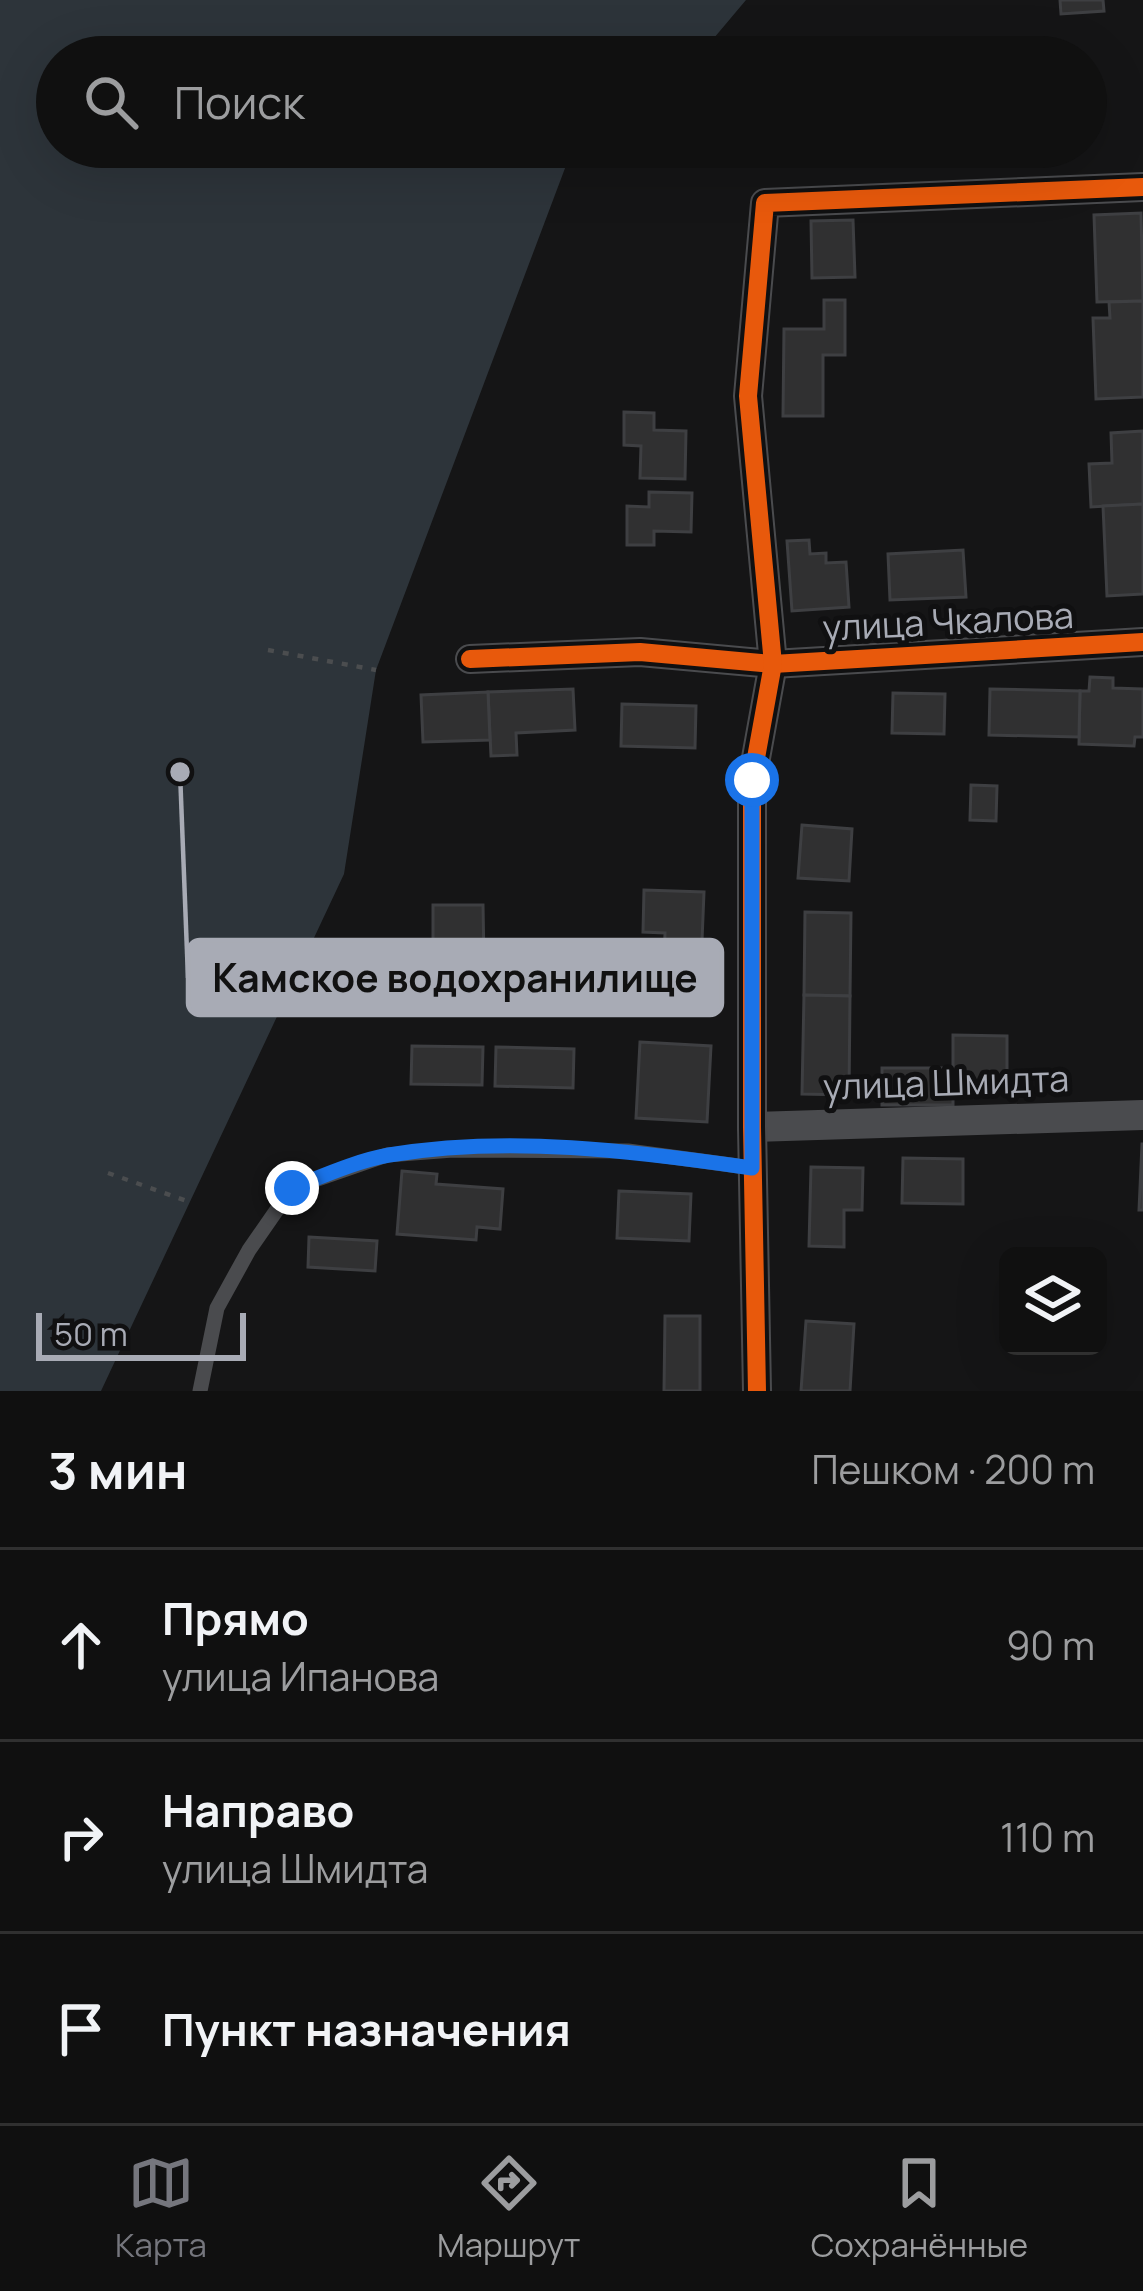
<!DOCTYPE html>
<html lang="ru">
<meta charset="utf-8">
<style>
body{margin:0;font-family:Manrope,sans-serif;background:#191919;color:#f1f3f6}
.controls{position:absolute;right:36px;bottom:36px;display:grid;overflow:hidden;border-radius:18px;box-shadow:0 12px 48px #0002}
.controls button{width:108px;height:108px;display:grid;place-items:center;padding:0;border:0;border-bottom:3px solid #303030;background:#101010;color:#f1f3f6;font:60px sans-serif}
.scale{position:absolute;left:36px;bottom:30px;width:210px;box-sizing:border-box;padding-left:12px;border:6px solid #a8abb5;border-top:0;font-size:33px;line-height:42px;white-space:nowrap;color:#a8abb5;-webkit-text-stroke:9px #101011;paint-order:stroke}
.stop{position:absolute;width:36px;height:36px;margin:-27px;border:9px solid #1a73e8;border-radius:50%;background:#fff}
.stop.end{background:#1a73e8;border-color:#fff;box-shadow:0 3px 12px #0008}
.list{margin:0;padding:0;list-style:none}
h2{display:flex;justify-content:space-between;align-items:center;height:156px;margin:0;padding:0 48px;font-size:51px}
h2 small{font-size:39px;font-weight:400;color:#9c9d9f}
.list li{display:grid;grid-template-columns:78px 1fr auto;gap:36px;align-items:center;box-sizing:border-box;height:192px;padding:0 48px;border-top:3px solid #303030}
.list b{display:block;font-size:45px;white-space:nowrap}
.list p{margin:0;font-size:39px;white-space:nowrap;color:#9c9d9f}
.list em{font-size:39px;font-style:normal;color:#9c9d9f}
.icon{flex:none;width:66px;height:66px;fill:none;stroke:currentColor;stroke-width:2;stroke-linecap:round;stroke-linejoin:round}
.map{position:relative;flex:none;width:1143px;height:1391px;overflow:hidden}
.search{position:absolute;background:#101010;box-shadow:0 12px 48px #0002;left:36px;right:36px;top:36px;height:132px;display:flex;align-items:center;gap:30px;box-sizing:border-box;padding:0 42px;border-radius:66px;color:#9c9d9f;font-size:45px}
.sheet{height:732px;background:#101010}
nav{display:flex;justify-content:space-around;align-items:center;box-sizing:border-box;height:168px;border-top:3px solid #303030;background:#101010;font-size:33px;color:#9c9d9f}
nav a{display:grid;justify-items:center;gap:6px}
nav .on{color:#75767d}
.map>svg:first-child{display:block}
.water{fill:#2d343a}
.building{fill:#303031;stroke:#3e3f42;stroke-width:3}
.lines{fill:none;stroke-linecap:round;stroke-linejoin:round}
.path{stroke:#4b4d4f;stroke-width:4.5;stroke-dasharray:6 9;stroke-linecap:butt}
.lane{stroke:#4a4b4e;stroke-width:15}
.street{stroke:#4a4b4e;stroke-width:30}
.cycleway-casing{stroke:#101011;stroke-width:26}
.cycleway{stroke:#e8590c;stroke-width:18}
.route{stroke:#1a73e8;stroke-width:15}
.labels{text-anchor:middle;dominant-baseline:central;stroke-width:10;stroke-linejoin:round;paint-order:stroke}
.street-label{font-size:36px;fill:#a8abb5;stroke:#101011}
.leader{fill:none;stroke:#a8abb5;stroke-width:4.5}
.callout-dot{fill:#a8abb5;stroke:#101011;stroke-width:4.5}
.callout{fill:#a8abb5;stroke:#a8abb5;stroke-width:4.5}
.callout-label{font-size:39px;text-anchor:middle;font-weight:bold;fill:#111}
</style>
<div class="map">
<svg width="1143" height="1391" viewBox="0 0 1143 1391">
<rect width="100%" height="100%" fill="#151516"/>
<!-- water -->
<polygon class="water" points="0,0 746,0 698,57 57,57 57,147 573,147 376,670 344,874 101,1391 0,1391"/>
<!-- building -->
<g class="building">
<polygon points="1060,0 1103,0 1104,11 1061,14"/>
<polygon points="1141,213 1143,301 1097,302 1094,215"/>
<polygon points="853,220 855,277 812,278 811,221"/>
<polygon points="824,300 845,300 845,355 823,355 823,416 783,416 784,329 824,329"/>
<polygon points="1143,301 1143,397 1096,399 1093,318 1110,318 1109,302"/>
<polygon points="624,412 654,413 654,430 686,431 685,479 640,478 641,446 624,445"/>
<polygon points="1143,431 1143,504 1091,507 1089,464 1112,463 1111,433"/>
<polygon points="649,492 692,493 691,532 654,531 654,545 627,545 627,506 649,507"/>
<polygon points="1143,504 1143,594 1107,596 1103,506"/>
<polygon points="809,540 810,554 826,553 826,563 846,562 849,607 792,611 787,541"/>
<polygon points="963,550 966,597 890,600 888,554"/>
<polygon points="1090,677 1113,678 1113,688 1143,689 1143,737 1135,737 1134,746 1079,744 1080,691 1089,691"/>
<polygon points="573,689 575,730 516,733 517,755 491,756 488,692"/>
<polygon points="990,689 1080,691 1079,737 989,735"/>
<polygon points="488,692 490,740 423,742 421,695"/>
<polygon points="893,693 945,694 944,734 892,733"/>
<polygon points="622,704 696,706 695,748 621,746"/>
<polygon points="971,785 997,786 996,821 970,820"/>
<polygon points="802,825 852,829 849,881 798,878"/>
<polygon points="644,890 704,892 701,965 664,963 665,933 643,932"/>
<polygon points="433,905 483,905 484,961 433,961"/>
<polygon points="805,912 851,913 850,996 804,995"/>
<polygon points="804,995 850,996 849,1095 802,1094"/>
<polygon points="953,1035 1007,1036 1007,1083 953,1083"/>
<polygon points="640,1042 711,1046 707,1122 636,1118"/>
<polygon points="412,1046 483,1047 482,1085 411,1084"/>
<polygon points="496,1047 574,1049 573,1088 495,1086"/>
<rect x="882" y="1068" width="71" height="37"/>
<polygon points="1142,1144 1143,1144 1143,1210 1139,1210"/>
<polygon points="903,1158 963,1159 963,1204 902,1203"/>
<polygon points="811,1167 863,1168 862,1210 844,1210 844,1247 809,1246"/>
<polygon points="402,1171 437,1174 436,1184 503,1189 500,1229 477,1227 476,1240 397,1234"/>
<polygon points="619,1191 691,1194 689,1241 617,1238"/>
<polygon points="309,1237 377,1241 375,1271 308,1267"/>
<polygon points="665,1316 700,1316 700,1391 664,1391"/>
<polygon points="806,1321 854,1324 850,1391 801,1391"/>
</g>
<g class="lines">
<!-- path -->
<g class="path">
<polyline points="268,650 376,670"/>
<polyline points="108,1173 190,1202"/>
</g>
<!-- lane -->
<polyline class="lane" points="200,1391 217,1308 249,1250 292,1188 387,1155 453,1150 628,1151 753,1168"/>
<!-- street -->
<g class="street">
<polyline points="470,659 640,652 773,664 1143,642"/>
<polyline points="752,1127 1143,1115"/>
<polyline points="757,1391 752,1127 752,780 773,664 748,396 765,203 1143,187"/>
</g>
<defs>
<g id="cycleway">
<polyline points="470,659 640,652 773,664 1143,642"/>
<polyline points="757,1391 752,1127 752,780 773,664 748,396 765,203 1143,187"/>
</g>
</defs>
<!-- cycleway casing -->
<use href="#cycleway" class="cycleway-casing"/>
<!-- cycleway -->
<use href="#cycleway" class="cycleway"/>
</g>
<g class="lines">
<!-- route -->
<path class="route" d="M292,1188C323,1176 356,1161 389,1155C509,1135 634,1151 752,1168V780"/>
</g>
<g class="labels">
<!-- street labels -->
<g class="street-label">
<text transform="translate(948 621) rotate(-3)">улица Чкалова</text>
<text transform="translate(946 1082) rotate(-2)">улица Шмидта</text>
</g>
</g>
<!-- callouts -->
<path class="leader" d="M180 772L188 978"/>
<circle class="callout-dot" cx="180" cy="772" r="12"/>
<rect class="callout" x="188" y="940" width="534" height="75" rx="12"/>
<g class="callout-label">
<text x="455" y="992">Камское водохранилище</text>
</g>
</svg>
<div class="controls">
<button><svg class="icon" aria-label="layers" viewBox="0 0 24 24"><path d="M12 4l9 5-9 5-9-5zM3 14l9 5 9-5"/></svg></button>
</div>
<div class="scale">50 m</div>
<div class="stop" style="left:752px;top:780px"></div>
<div class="stop end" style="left:292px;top:1188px"></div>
<div class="search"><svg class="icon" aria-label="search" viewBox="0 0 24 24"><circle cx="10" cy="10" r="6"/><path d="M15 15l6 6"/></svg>Поиск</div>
</div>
<section class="sheet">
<h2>3 мин<small>Пешком · 200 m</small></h2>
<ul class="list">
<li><svg class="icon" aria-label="ahead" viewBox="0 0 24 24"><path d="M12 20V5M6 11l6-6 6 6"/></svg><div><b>Прямо</b><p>улица Ипанова</p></div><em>90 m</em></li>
<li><svg class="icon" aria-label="right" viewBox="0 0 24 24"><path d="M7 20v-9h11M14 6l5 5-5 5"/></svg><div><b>Направо</b><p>улица Шмидта</p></div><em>110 m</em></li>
<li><svg class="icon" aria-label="arrive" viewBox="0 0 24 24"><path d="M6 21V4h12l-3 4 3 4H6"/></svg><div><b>Пункт назначения</b></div></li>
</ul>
</section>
<nav>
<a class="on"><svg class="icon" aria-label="map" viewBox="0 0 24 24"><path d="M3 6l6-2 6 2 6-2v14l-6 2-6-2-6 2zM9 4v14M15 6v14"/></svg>Карта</a>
<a><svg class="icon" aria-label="directions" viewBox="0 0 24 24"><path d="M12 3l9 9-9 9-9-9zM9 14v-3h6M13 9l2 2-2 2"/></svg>Маршрут</a>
<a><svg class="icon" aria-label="saved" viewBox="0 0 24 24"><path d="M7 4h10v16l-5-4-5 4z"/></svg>Сохранённые</a>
</nav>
